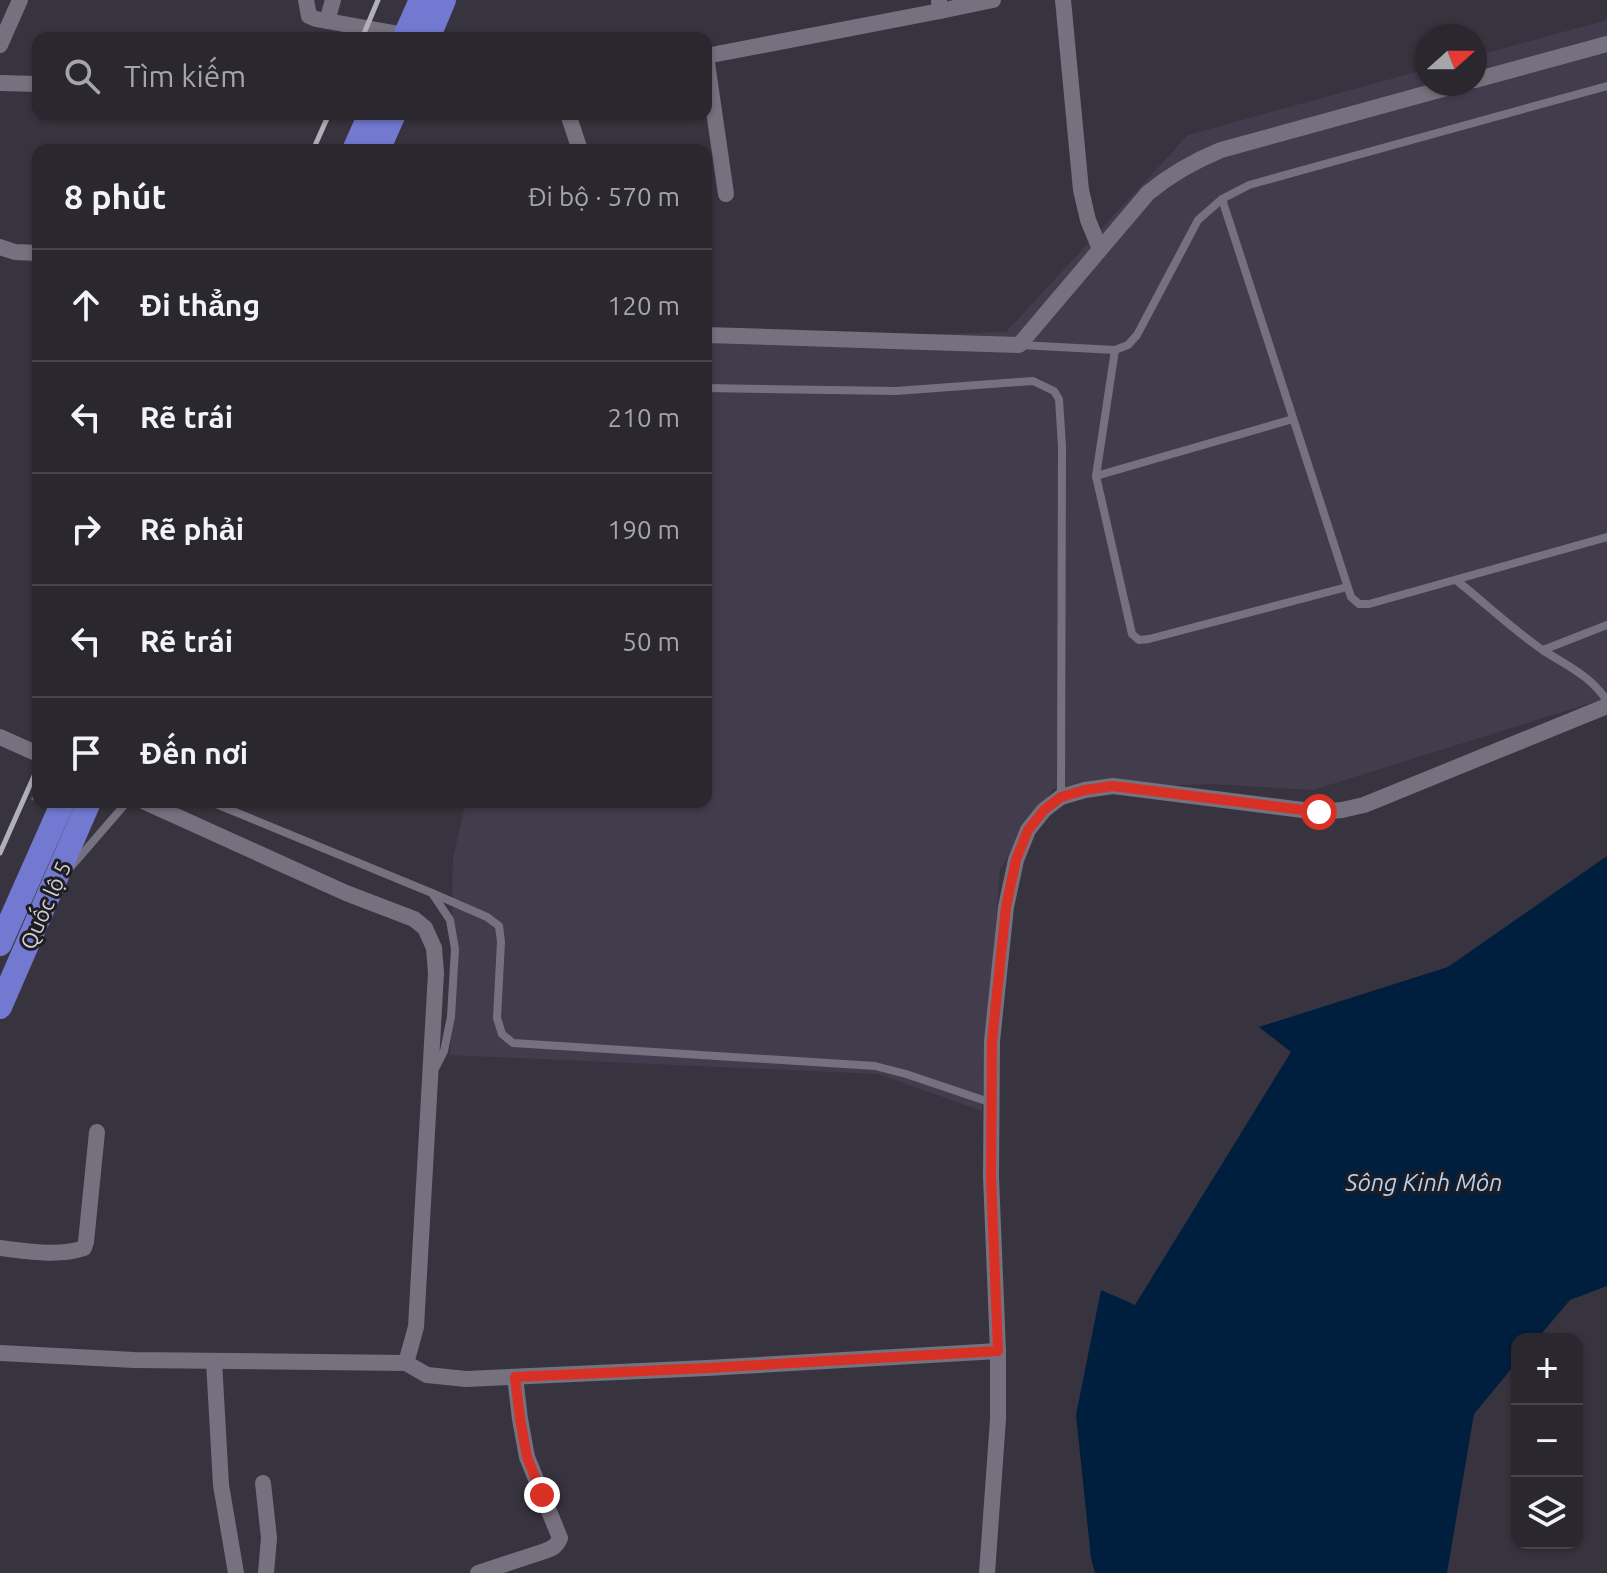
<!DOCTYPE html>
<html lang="vi">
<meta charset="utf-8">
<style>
body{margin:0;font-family:Ubuntu,sans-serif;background:#36333b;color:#f1f3f6}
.controls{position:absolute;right:24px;bottom:24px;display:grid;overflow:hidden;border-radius:16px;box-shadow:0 2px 6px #0004}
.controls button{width:72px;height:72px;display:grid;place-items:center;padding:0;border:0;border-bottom:2px solid #46444b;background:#2a272f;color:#f1f3f6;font:40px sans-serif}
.compass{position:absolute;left:1415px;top:24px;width:72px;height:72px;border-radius:50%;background:#2a272f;box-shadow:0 2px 6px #0004;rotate:69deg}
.stop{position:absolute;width:24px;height:24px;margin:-18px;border:6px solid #d93025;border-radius:50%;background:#fff}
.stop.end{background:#d93025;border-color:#fff;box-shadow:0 2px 8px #0008}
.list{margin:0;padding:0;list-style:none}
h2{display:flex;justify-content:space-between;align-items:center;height:104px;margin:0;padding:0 32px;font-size:34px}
h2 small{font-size:26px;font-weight:400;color:#a5a5aa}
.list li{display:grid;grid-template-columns:52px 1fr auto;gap:24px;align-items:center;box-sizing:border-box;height:112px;padding:0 32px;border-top:2px solid #46444b}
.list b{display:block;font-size:30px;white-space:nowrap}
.list em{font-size:26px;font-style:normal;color:#a5a5aa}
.icon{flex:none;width:44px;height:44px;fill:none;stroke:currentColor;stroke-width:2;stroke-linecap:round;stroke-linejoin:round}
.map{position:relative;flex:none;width:1607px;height:1573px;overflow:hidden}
.search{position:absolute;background:#2a272f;box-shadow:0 2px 6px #0004;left:32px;top:32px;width:680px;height:88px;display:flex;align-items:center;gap:20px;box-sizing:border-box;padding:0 28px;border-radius:16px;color:#a5a5aa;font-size:30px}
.panel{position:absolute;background:#2a272f;box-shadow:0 2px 6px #0004;left:32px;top:144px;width:680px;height:664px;border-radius:16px}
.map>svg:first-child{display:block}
.built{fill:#423c4d}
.water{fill:#001e3d}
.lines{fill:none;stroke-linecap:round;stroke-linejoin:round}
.path{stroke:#67646e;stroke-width:3;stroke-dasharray:6 4;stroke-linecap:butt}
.service{stroke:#76717e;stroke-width:8}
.minor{stroke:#76717e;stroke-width:16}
.trunk{stroke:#7379d0;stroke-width:24}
.rail{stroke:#b1afb7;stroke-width:5}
.route{stroke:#d93025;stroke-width:10}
.labels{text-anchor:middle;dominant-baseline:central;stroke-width:6;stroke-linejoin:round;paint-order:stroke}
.street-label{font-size:22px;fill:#d2d0d7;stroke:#1f1d22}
.water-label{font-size:24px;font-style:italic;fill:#b3d1f4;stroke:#1f1d22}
</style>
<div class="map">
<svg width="1607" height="1573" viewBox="0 0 1607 1573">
<rect width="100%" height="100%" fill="#38343f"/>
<!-- built -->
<polygon class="built" points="1607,20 1607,698 1313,790 1213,784 1053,789 1000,869 982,1111 878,1074 450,1055 453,858 466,802 706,802 706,341 1006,332 1188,135 1427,69 1427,84 1475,84 1475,56"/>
<!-- water -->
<polygon class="water" points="1607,856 1607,1286 1570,1300 1537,1339 1517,1339 1517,1362 1474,1414 1447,1573 1095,1573 1091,1558 1076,1415 1101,1290 1135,1305 1291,1052 1259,1027 1448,967"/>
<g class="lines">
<!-- path -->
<polyline class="path" points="32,800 38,791"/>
<!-- service -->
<g class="service">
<polyline points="1222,199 1351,597 1359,604 1369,604 1607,537"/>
<polyline points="1020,345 1115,350 1128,345 1137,335 1198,220 1222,199 1249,185 1607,86"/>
<polyline points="706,388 896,391 1033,381 1054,391 1059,399 1062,447 1061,796"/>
<polyline points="1293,419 1096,476 1132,634 1139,640 1149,639 1347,587"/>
<polyline points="1096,476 1115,350"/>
<path d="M1456,580C1485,603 1513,630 1544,651C1568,666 1592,677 1607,701"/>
<polyline points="1543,650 1607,625"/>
<polyline points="211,802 432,893 487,917 499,926 501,942 497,1018 502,1034 513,1043 875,1066 906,1074 992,1103"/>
<polyline points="70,868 127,802"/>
<polyline points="432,893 450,920 455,949 451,1017 444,1051 436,1067"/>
</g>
<!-- minor -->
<g class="minor">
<polyline points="306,0 309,16 316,19 405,35"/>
<polyline points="1063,0 1081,190 1088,220 1100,249"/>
<polyline points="940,11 993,0"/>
<polyline points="327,21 333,0"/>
<polyline points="0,45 20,0"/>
<polyline points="706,56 940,11 939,0"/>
<polyline points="706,56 726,194"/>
<polyline points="1475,80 1607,44"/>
<polyline points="0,83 38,84"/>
<polyline points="568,114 580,150"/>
<polyline points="0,247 15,252 38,253"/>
<path d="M706,335L1019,345L1148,193C1171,174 1194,161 1221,150L1461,84"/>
<polyline points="0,737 38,754"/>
<polyline points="145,802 346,893 414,919 425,928 434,948 436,973 416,1327 406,1363"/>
<path d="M0,1248C26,1251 58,1257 84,1248L86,1242L97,1132"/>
<polyline points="0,1353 134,1360 406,1363 427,1375 466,1379 707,1368 998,1351"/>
<polyline points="214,1361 221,1485 236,1573"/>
<polyline points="263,1483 269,1538 266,1573"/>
<path d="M478,1573L545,1551C553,1548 557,1546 560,1538L527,1457L520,1419L515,1377"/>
<polyline points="987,1573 998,1419 998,1351 991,1177 992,1041 1006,907 1016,860 1028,830 1044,810 1061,797 1085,790 1113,786 1319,812 1342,810 1364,805 1607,706"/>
</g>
<!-- trunk -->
<g class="trunk">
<polyline points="404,38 421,0"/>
<polyline points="428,38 444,0"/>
<polyline points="354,150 370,114"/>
<polyline points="378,150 394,114"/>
<polyline points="0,944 63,802"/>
<polyline points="0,1007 89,802"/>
</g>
<!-- rail -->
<g class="rail">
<polyline points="362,38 378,0"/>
<polyline points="313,150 329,114"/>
<polyline points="0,853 38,767"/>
</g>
</g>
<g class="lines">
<!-- route -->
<polyline class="route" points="542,1495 527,1457 520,1419 515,1377 707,1368 998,1351 991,1177 992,1041 1006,907 1016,860 1028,830 1044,810 1061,797 1085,790 1113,786 1319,812"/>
</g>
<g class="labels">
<!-- street labels -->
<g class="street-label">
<text transform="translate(45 905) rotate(-66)">Quốc lộ 5</text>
</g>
<!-- water labels -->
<g class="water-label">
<text x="1424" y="1182">Sông Kinh Môn</text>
</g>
</g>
</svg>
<div class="controls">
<button>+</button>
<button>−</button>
<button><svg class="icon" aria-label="layers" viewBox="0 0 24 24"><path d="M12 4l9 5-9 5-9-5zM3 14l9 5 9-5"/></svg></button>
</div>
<svg class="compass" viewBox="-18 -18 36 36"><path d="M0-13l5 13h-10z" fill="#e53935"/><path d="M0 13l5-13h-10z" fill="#a5a5aa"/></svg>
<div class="stop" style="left:1319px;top:812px"></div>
<div class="stop end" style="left:542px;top:1495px"></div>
<div class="search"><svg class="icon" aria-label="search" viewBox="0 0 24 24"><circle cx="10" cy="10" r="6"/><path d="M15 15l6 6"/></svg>Tìm kiếm</div>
<section class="panel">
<h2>8 phút<small>Đi bộ · 570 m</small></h2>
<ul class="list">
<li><svg class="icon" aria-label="ahead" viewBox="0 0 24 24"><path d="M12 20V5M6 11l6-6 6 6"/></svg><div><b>Đi thẳng</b></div><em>120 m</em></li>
<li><svg class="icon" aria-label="left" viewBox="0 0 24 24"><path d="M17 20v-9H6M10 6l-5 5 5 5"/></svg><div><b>Rẽ trái</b></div><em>210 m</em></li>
<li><svg class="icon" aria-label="right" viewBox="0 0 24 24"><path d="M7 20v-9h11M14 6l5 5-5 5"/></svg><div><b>Rẽ phải</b></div><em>190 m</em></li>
<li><svg class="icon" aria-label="left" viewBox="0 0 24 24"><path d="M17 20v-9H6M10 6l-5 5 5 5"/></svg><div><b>Rẽ trái</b></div><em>50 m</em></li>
<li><svg class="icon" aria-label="arrive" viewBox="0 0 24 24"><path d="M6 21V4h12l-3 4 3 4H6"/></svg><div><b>Đến nơi</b></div></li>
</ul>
</section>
</div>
